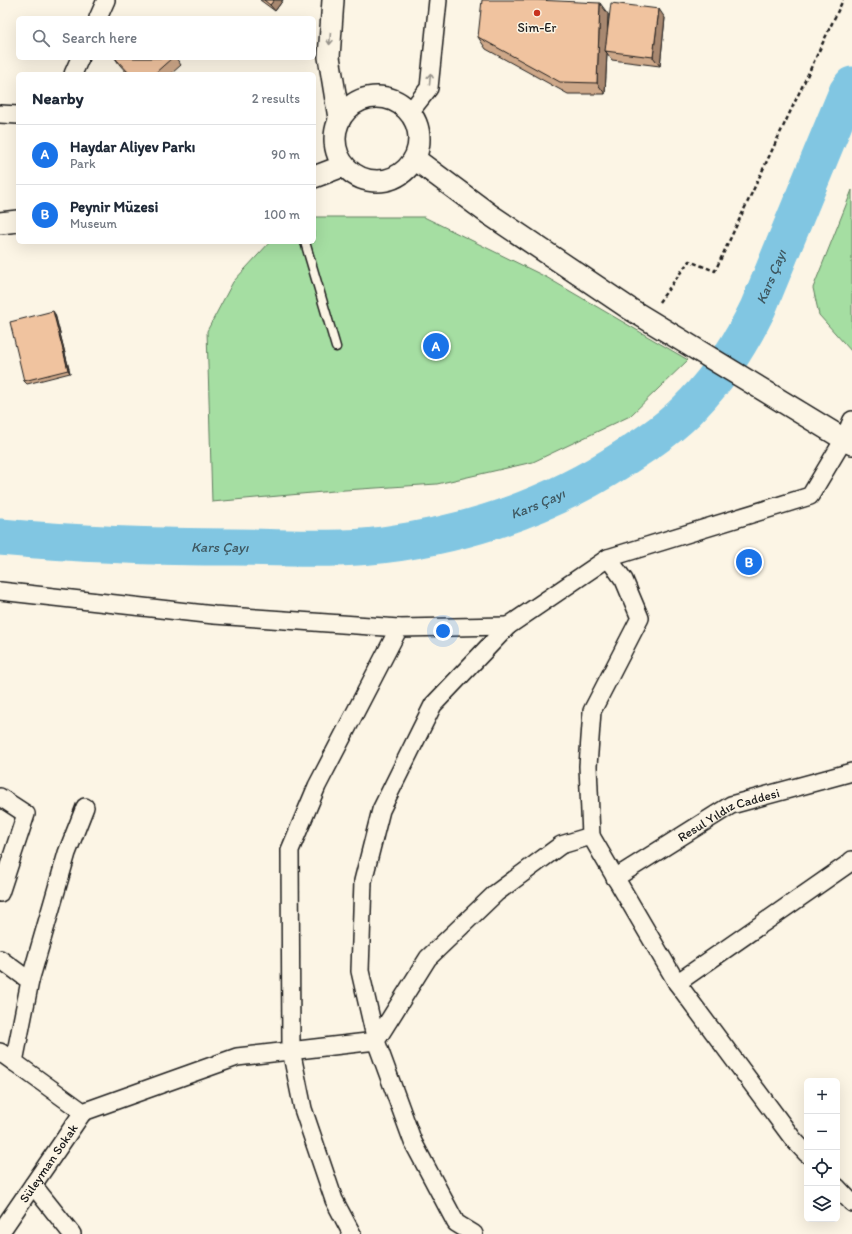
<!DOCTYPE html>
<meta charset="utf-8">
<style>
body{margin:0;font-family:Itim,sans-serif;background:#f6f6f7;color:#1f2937}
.controls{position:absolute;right:12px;bottom:12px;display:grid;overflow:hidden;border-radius:6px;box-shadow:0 4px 16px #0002}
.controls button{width:36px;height:36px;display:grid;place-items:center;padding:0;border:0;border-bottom:1px solid #e0e1e3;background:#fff;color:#1f2937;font:20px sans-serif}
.you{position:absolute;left:443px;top:631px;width:14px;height:14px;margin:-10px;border:3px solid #fff;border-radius:50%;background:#1a73e8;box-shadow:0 0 0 6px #1a73e833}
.badge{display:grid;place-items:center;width:26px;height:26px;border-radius:50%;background:#1a73e8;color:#fff;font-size:13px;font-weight:700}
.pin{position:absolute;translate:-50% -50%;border:2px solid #fff;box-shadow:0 1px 4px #0006}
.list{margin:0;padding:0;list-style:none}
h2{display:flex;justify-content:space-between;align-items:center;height:52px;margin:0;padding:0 16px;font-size:17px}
h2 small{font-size:13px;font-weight:400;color:#747a83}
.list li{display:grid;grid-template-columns:26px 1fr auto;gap:12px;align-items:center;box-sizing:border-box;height:60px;padding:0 16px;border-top:1px solid #e0e1e3}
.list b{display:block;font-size:15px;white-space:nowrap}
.list p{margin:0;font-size:13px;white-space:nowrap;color:#747a83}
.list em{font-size:13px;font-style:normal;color:#747a83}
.icon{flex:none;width:22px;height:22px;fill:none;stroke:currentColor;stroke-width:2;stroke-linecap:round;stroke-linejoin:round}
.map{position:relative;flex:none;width:852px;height:1234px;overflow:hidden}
.search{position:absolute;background:#fff;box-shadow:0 4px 16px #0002;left:16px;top:16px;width:300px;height:44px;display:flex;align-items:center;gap:10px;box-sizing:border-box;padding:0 14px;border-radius:6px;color:#747a83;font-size:15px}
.panel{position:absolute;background:#fff;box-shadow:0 4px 16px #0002;left:16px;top:72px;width:300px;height:172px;border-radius:6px}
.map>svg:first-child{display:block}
.green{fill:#a5dea2;stroke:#607d5f}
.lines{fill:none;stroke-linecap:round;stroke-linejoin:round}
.river{stroke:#81c6e2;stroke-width:37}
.service-casing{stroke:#1c1c1c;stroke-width:11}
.minor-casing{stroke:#1c1c1c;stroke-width:20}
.tertiary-casing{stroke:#1c1c1c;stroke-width:24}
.path{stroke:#1c1c1c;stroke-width:2.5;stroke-dasharray:4 3;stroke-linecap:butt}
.service{stroke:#fcf5e5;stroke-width:8}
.minor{stroke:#fcf5e5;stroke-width:17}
.tertiary{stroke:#fcf5e5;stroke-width:21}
.wall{fill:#cea889;stroke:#1c1c1c}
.shaded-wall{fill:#a8886f;stroke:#1c1c1c}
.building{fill:#f0c39f;stroke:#1c1c1c}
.oneway{stroke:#97938b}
.poi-dot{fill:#c8321e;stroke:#fcf5e5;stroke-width:1.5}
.labels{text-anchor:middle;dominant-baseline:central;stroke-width:3;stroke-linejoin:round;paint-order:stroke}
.poi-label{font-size:13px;fill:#1c1c1c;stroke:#fcf5e5}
.street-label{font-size:13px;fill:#1c1c1c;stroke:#fcf5e5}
.water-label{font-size:14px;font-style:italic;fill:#3f5861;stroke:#fcf5e5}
</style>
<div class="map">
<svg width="852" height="1234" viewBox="0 0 852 1234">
<rect width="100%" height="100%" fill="#fcf5e5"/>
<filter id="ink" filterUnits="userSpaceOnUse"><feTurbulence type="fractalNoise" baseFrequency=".025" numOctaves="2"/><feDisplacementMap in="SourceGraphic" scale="8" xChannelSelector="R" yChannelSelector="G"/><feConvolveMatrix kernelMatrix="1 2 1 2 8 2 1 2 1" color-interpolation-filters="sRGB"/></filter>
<g filter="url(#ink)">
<!-- green -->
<g class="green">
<polygon points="852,190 852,352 819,315 813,288"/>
<polygon points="314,217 424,217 546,277 688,360 630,416 533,462 437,484 345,490 212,502 207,331 233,282 270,242 314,242"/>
</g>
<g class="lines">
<!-- river -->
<path class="river" id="s1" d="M0,537C78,544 156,547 234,547C283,547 333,551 382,545C469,534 551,506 624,458C649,442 674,425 694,403C721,375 741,343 758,308L847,92L852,85"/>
<defs>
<polyline id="service" points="305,242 336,347"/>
<g id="minor">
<polyline points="98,18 106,0"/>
<polyline points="73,74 80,58"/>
<polyline points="410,112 429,88 438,0"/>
<polyline points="0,114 18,115"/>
<polyline points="608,558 810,496 844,439 852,420"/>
<polyline points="0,591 214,615 399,628"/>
<polyline points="0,797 26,814 0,893"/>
<polyline points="591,836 677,983 793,1139 807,1154"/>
<path id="s2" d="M615,878L731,805L852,772"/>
<polyline points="0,959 30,981 14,1062 83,1112 237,1057 376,1041"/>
<polyline points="30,981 67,853 85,807"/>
<polyline points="677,983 848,864 852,860"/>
<polyline points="376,1041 428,958 496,893 561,845 591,836 588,766 592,711 640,618 624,580 608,558 508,626 433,705 381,810 363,881 360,971 376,1041 413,1142 456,1223 474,1234"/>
<polyline points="0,1052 14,1062"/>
<polyline points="33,1185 72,1234"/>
<polyline points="837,1187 852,1203"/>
<path id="s3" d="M0,1233L83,1112"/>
<polyline points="352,1234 334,1200 303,1109 291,1050 290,850 317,786 399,628 508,626"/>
</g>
<g id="tertiary">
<polyline points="333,0 329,57 339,118"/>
<circle cx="377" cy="139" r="42"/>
<polyline points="415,159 489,214 630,309 852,444"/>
<polyline points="314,177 343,166"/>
<polyline points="0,223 18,221"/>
</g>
</defs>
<!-- service casing -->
<use href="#service" class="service-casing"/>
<!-- minor casing -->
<use href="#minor" class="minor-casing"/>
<!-- tertiary casing -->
<use href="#tertiary" class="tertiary-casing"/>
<!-- path -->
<polyline class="path" points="659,302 689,261 715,271 843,0"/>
<!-- service -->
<use href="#service" class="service"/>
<!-- minor -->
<use href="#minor" class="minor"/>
<!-- tertiary -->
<use href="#tertiary" class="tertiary"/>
</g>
<!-- wall -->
<g class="wall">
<polygon points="260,0 283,0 275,11"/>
<polygon points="608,14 608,33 665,18 660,66 612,60 607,53 605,94 568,94 486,49 478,37"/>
<polygon points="115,58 176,58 181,65 171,74 128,74 119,64"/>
<polygon points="55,314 70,373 27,384 24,381"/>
</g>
<!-- shaded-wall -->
<g class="shaded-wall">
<polygon points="274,0 283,0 275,11 270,5"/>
<polygon points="600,3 608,14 607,52 605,51 607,53 605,94 597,83"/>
<polygon points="659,9 665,18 660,66 653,57"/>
<polygon points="53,311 55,314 70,373 68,370"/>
</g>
<!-- building -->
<g class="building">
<polygon points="264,0 274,0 270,5"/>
<polygon points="482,0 537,0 600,3 597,83 560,82 478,37"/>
<polygon points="611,3 659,9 653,57 605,51"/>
<polygon points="115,58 172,58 154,74 130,74"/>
<polygon points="53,311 68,370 24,381 10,322"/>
</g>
<!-- one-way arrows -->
<defs><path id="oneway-shaft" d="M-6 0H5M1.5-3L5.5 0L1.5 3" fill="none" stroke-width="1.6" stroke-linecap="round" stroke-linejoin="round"/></defs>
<g class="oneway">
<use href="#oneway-shaft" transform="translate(330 39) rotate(94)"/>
<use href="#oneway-shaft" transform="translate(430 79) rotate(-85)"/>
</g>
</g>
<!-- markers -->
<circle class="poi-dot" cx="537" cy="13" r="4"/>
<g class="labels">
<!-- poi labels -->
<g class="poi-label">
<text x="537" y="27">Sim-Er</text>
</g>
<!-- street labels -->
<g class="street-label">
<text stroke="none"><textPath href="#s2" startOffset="131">Resul Yıldız Caddesi</textPath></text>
<text stroke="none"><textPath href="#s3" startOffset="85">Süleyman Sokak</textPath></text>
</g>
<!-- water labels -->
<g class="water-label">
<text stroke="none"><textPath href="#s1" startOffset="880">Kars Çayı</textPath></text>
<text stroke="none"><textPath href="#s1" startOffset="544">Kars Çayı</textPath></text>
<text stroke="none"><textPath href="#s1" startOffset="220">Kars Çayı</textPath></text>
</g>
</g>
</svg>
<div class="controls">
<button>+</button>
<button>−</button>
<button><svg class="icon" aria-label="locate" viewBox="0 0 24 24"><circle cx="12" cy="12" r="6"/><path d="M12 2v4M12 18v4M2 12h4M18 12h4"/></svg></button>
<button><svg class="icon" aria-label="layers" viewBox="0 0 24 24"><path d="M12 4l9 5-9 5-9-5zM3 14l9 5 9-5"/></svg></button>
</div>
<div class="you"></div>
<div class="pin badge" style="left:436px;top:346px">A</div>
<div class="pin badge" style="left:749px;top:562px">B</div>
<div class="search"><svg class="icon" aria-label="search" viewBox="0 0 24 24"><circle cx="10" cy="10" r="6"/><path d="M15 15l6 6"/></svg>Search here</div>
<section class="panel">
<h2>Nearby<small>2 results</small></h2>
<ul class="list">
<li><span class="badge">A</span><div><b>Haydar Aliyev Parkı</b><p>Park</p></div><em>90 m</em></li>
<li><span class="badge">B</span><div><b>Peynir Müzesi</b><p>Museum</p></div><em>100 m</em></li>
</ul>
</section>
</div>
